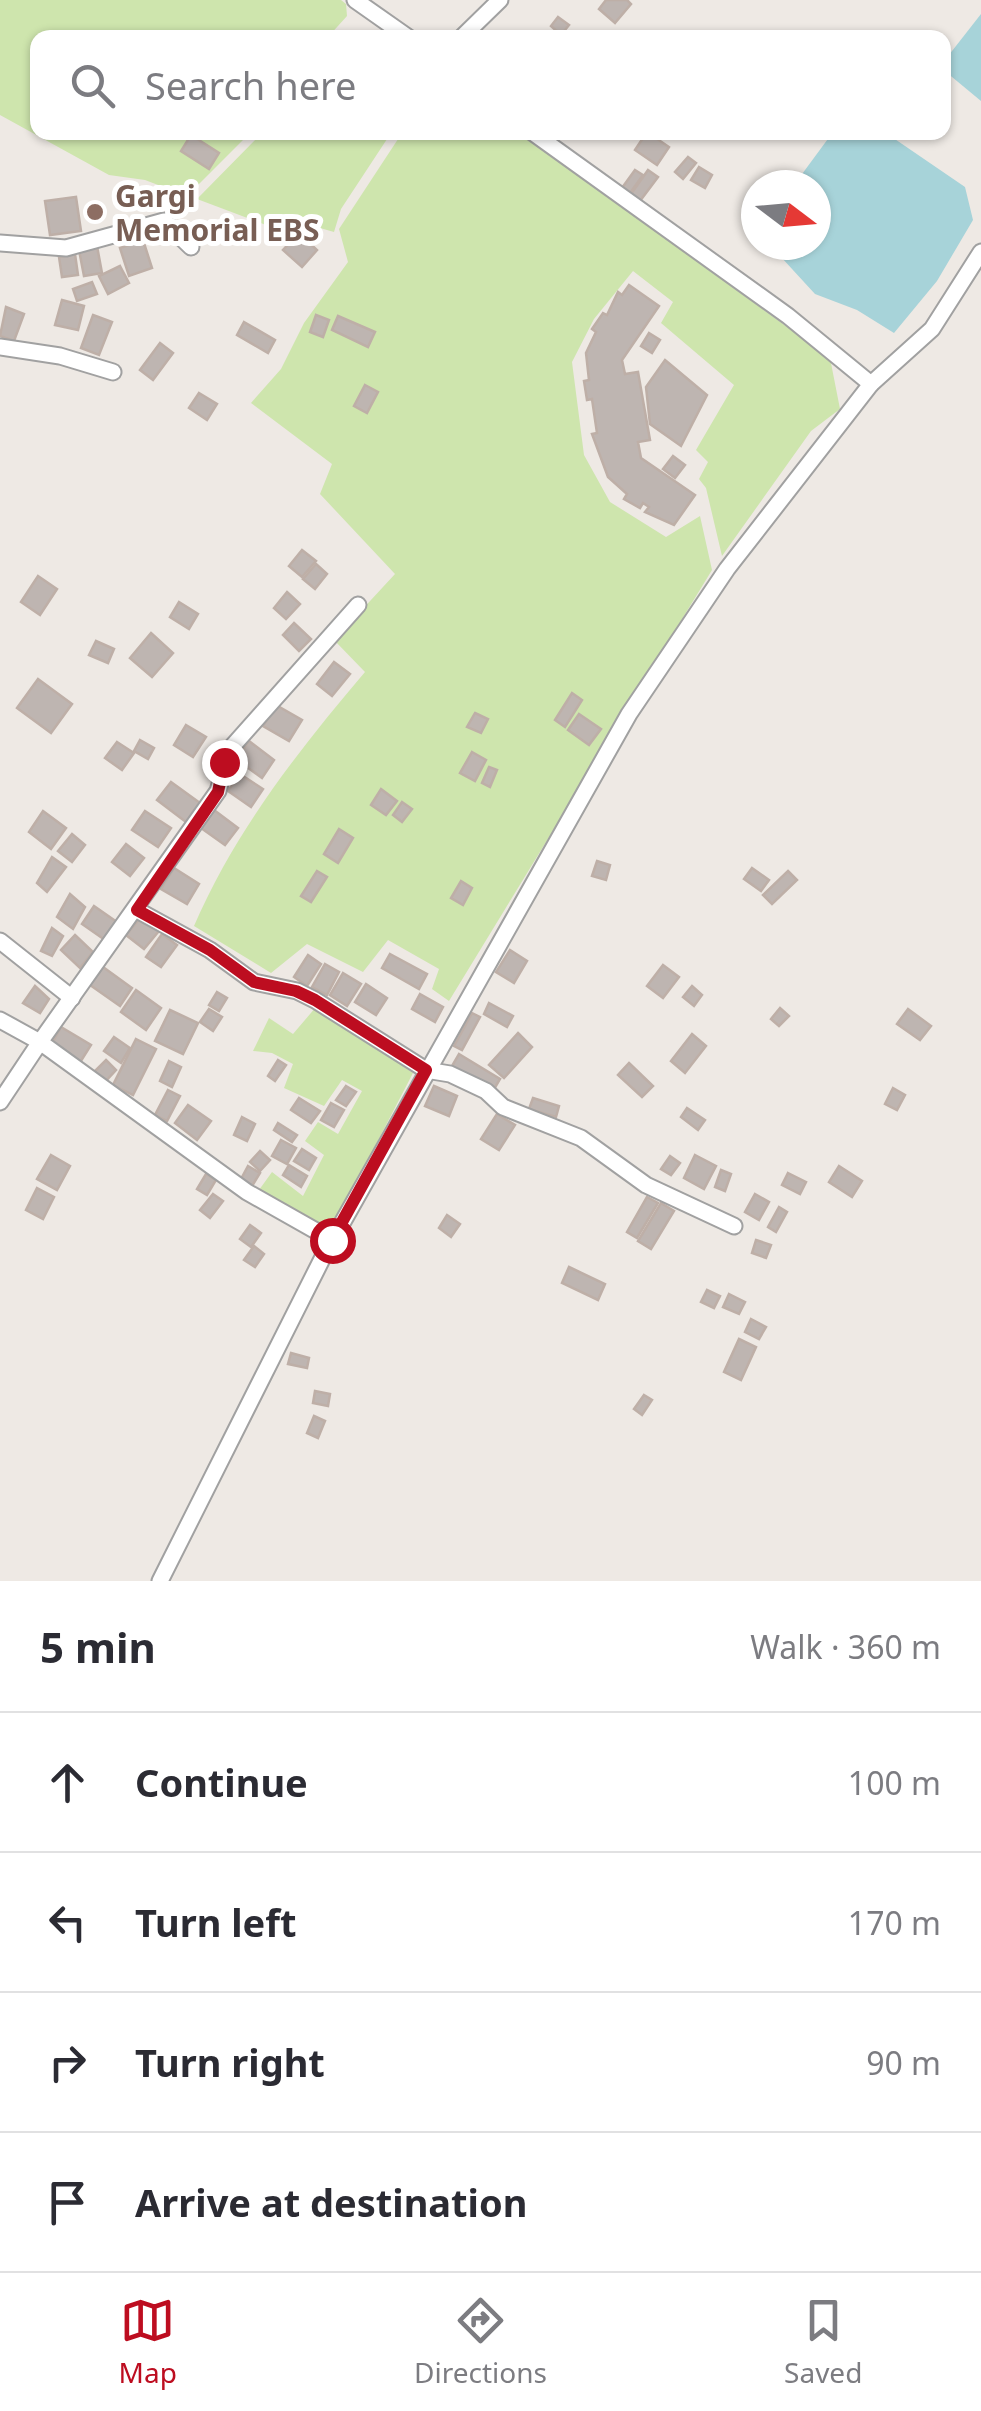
<!DOCTYPE html>
<meta charset="utf-8">
<style>
body{margin:0;font-family:"Noto Sans",sans-serif;background:#f2f2f3;color:#2b2b33}
.compass{position:absolute;left:741px;top:170px;width:90px;height:90px;border-radius:50%;background:#fff;box-shadow:0 2px 8px #0004;rotate:106deg}
.stop{position:absolute;width:30px;height:30px;margin:-22px;border:8px solid #bd0d20;border-radius:50%;background:#fff}
.stop.end{background:#bd0d20;border-color:#fff;box-shadow:0 2px 10px #0008}
.list{margin:0;padding:0;list-style:none}
h2{display:flex;justify-content:space-between;align-items:center;height:130px;margin:0;padding:0 40px;font-size:42px}
h2 small{font-size:32px;font-weight:400;color:#7c7c81}
.list li{display:grid;grid-template-columns:65px 1fr auto;gap:30px;align-items:center;box-sizing:border-box;height:140px;padding:0 40px;border-top:2px solid #e1e1e2}
.list b{display:block;font-size:38px;white-space:nowrap}
.list em{font-size:32px;font-style:normal;color:#7c7c81}
.icon{flex:none;width:55px;height:55px;fill:none;stroke:currentColor;stroke-width:2;stroke-linecap:round;stroke-linejoin:round}
.map{position:relative;flex:none;width:981px;height:1581px;overflow:hidden}
.search{position:absolute;background:#fff;box-shadow:0 2px 8px #0004;left:30px;right:30px;top:30px;height:110px;display:flex;align-items:center;gap:25px;box-sizing:border-box;padding:0 35px;border-radius:20px;color:#7c7c81;font-size:38px}
.sheet{height:690px;background:#fff}
nav{display:flex;justify-content:space-around;align-items:center;box-sizing:border-box;height:140px;border-top:2px solid #e1e1e2;background:#fff;font-size:28px;color:#7c7c81}
nav a{display:grid;justify-items:center;gap:5px}
nav .on{color:#bd0d20}
.map>svg:first-child{display:block}
.grass{fill:#cee5ad}
.water{fill:#a7d3d9}
.building{fill:#beb5b1;stroke:#beafa7;stroke-width:2.5}
.lines{fill:none;stroke-linecap:round;stroke-linejoin:round}
.minor-casing{stroke:#a1a1a1;stroke-width:19}
.minor{stroke:#fff;stroke-width:15}
.route{stroke:#bd0d20;stroke-width:12}
.education-dot{fill:#8d6e63;stroke:#fff;stroke-width:4}
.labels{text-anchor:middle;dominant-baseline:central;stroke-width:10;stroke-linejoin:round;paint-order:stroke}
.education-label{font-size:30px;font-weight:bold;fill:#785e54;stroke:#fff;text-anchor:start}
</style>
<div class="map">
<svg width="981" height="1581" viewBox="0 0 981 1581">
<rect width="100%" height="100%" fill="#eee9e4"/>
<!-- grass -->
<g class="grass">
<polygon points="0,0 341,0 346,4 347,16 328,37 38,38 38,132 250,133 187,196 145,180 109,175 0,115"/>
<polygon points="262,133 262,132 391,133 341,209 334,232 299,222 274,228 197,199"/>
<path d="M402,133H520L830,358L840,409L811,431L722,556L706,488L699,479L708,462L696,450L734,385L661,323L673,302L633,271L594,319L572,362L584,455L610,502L666,537L700,516L712,570L449,1001L432,989L439,969L388,940L363,972L307,944L271,973L194,926C235,831 298,751 365,672L334,640L395,574L320,494L332,464L251,403L281,369L304,323L348,262L339,229Z"/>
<polygon points="316,1007 413,1073 330,1233 259,1190 272,1172 303,1196 324,1155 305,1141 318,1122 338,1134 362,1091 342,1080 324,1106 284,1088 293,1064 272,1053 253,1051 269,1018 293,1034"/>
</g>
<!-- water -->
<g class="water">
<polygon points="981,14 981,101 946,72 945,60"/>
<polygon points="833,132 886,133 965,187 973,220 937,281 894,333 857,310 815,294 770,245 816,245 816,185 794,185"/>
</g>
<!-- building -->
<g class="building">
<polygon points="606,0 627,0 631,4 615,23 599,9"/>
<polygon points="558,17 569,25 561,35 551,26"/>
<polygon points="647,132 669,147 657,165 635,150"/>
<polygon points="191,135 219,153 209,169 181,151"/>
<polygon points="688,157 696,163 683,179 675,172"/>
<polygon points="699,167 712,175 705,188 691,180"/>
<polygon points="635,170 643,175 630,193 622,188"/>
<polygon points="648,170 658,177 640,201 631,194"/>
<polygon points="76,197 81,231 50,235 45,201"/>
<polygon points="299,233 317,250 302,267 283,250"/>
<polygon points="143,240 152,268 129,276 120,248"/>
<polygon points="97,246 102,273 84,276 79,250"/>
<polygon points="75,254 78,275 62,277 59,257"/>
<polygon points="120,266 129,283 108,294 99,276"/>
<polygon points="92,282 97,294 77,301 73,289"/>
<polygon points="629,285 659,306 622,360 625,374 638,372 650,440 638,442 641,458 695,495 674,525 645,512 649,507 643,503 640,508 624,499 627,494 608,477 592,434 597,433 592,399 587,400 584,381 589,380 586,353 596,332 592,329 603,313 607,315 618,292 622,295"/>
<polygon points="62,300 84,306 78,330 55,325"/>
<polygon points="6,307 24,314 14,341 0,336"/>
<polygon points="93,315 112,322 99,355 81,348"/>
<polygon points="316,315 329,320 323,337 310,332"/>
<polygon points="338,316 375,332 368,347 332,330"/>
<polygon points="244,322 275,340 268,353 237,335"/>
<polygon points="649,333 660,340 652,353 641,346"/>
<polygon points="160,343 173,353 153,380 140,370"/>
<polygon points="665,360 707,395 681,446 650,424 646,387"/>
<polygon points="365,385 378,392 367,413 354,406"/>
<polygon points="199,393 217,404 207,420 189,408"/>
<polygon points="673,456 685,465 675,478 663,469"/>
<polygon points="302,550 316,561 302,577 289,566"/>
<polygon points="316,564 327,574 315,589 303,579"/>
<polygon points="38,576 57,589 40,615 21,602"/>
<polygon points="287,592 300,604 286,619 274,608"/>
<polygon points="179,602 198,614 189,629 170,617"/>
<polygon points="294,623 311,639 299,651 283,635"/>
<polygon points="151,633 173,653 152,677 130,658"/>
<polygon points="96,641 114,649 108,663 89,655"/>
<polygon points="334,662 350,674 332,696 317,684"/>
<polygon points="38,679 72,704 51,733 17,708"/>
<polygon points="572,693 582,700 565,727 555,720"/>
<polygon points="276,705 302,720 289,741 263,726"/>
<polygon points="475,713 488,719 481,733 467,727"/>
<polygon points="579,714 601,729 589,745 568,730"/>
<polygon points="186,725 206,737 193,757 174,745"/>
<polygon points="140,740 154,748 148,759 134,751"/>
<polygon points="249,741 274,760 262,778 236,759"/>
<polygon points="117,742 134,753 122,770 105,758"/>
<polygon points="472,752 486,760 475,781 460,773"/>
<polygon points="489,767 497,770 490,787 482,783"/>
<polygon points="240,774 263,789 251,807 228,791"/>
<polygon points="171,782 200,803 186,822 157,800"/>
<polygon points="381,789 397,801 386,815 371,805"/>
<polygon points="402,802 412,809 402,822 393,815"/>
<polygon points="214,810 238,828 225,845 201,828"/>
<polygon points="43,811 66,828 51,849 29,832"/>
<polygon points="145,811 171,828 158,847 132,830"/>
<polygon points="339,829 353,838 338,863 324,854"/>
<polygon points="72,834 85,845 72,862 58,851"/>
<polygon points="126,844 144,858 130,876 112,862"/>
<polygon points="52,857 66,867 47,892 37,883"/>
<polygon points="597,861 610,865 606,880 592,876"/>
<polygon points="174,868 199,884 187,904 161,889"/>
<polygon points="752,868 769,880 761,891 744,879"/>
<polygon points="317,871 327,877 311,902 301,896"/>
<polygon points="788,871 797,880 772,904 763,895"/>
<polygon points="461,881 472,888 463,905 451,898"/>
<polygon points="70,894 85,907 73,929 57,917"/>
<polygon points="94,906 117,922 105,940 82,924"/>
<polygon points="142,916 159,931 144,949 126,935"/>
<polygon points="52,928 63,936 52,956 41,951"/>
<polygon points="162,934 177,945 161,967 146,957"/>
<polygon points="75,935 93,952 80,968 61,950"/>
<polygon points="510,950 527,961 514,983 496,972"/>
<polygon points="390,954 427,974 419,989 382,968"/>
<polygon points="308,955 321,964 307,986 294,977"/>
<polygon points="325,964 339,972 327,995 312,987"/>
<polygon points="663,965 679,977 663,998 647,986"/>
<polygon points="103,967 132,988 120,1006 90,985"/>
<polygon points="343,973 361,984 347,1006 330,995"/>
<polygon points="366,984 387,998 376,1015 355,1002"/>
<polygon points="35,986 49,999 40,1013 23,1003"/>
<polygon points="692,986 702,995 694,1006 683,997"/>
<polygon points="136,990 161,1008 146,1030 121,1012"/>
<polygon points="217,992 227,998 219,1011 209,1005"/>
<polygon points="420,994 443,1007 435,1022 412,1009"/>
<polygon points="489,1003 513,1016 507,1027 484,1014"/>
<polygon points="780,1008 789,1016 779,1026 771,1019"/>
<polygon points="209,1009 222,1017 213,1031 200,1022"/>
<polygon points="908,1009 931,1026 920,1040 897,1024"/>
<polygon points="170,1010 198,1023 183,1054 155,1041"/>
<polygon points="472,1013 480,1017 462,1050 454,1046"/>
<polygon points="61,1027 91,1045 79,1064 50,1047"/>
<polygon points="518,1033 532,1047 504,1078 489,1065"/>
<polygon points="692,1034 706,1046 685,1073 671,1061"/>
<polygon points="114,1037 130,1048 121,1063 104,1051"/>
<polygon points="136,1039 156,1049 133,1095 113,1085"/>
<polygon points="459,1054 500,1079 493,1091 452,1066"/>
<polygon points="106,1060 116,1070 104,1083 93,1073"/>
<polygon points="278,1060 286,1065 275,1081 268,1076"/>
<polygon points="169,1061 181,1067 172,1087 160,1081"/>
<polygon points="629,1063 653,1086 642,1097 618,1075"/>
<polygon points="346,1086 356,1092 346,1106 336,1100"/>
<polygon points="434,1086 457,1096 449,1116 425,1106"/>
<polygon points="893,1088 905,1095 897,1110 885,1104"/>
<polygon points="168,1090 180,1096 167,1121 155,1115"/>
<polygon points="299,1098 320,1111 311,1123 291,1110"/>
<polygon points="533,1098 559,1106 556,1117 529,1109"/>
<polygon points="331,1103 344,1110 334,1127 321,1120"/>
<polygon points="188,1105 211,1121 197,1140 175,1123"/>
<polygon points="687,1108 705,1120 698,1130 681,1117"/>
<polygon points="497,1114 515,1125 499,1150 481,1139"/>
<polygon points="242,1117 255,1124 247,1141 234,1135"/>
<polygon points="278,1123 297,1135 292,1142 274,1130"/>
<polygon points="281,1140 296,1148 287,1164 272,1156"/>
<polygon points="302,1149 316,1158 309,1170 294,1161"/>
<polygon points="260,1151 270,1160 260,1171 250,1162"/>
<polygon points="51,1155 70,1166 57,1190 37,1179"/>
<polygon points="695,1155 716,1166 704,1189 684,1178"/>
<polygon points="670,1156 680,1163 671,1175 661,1169"/>
<polygon points="289,1165 307,1176 301,1187 283,1175"/>
<polygon points="248,1166 260,1173 252,1186 241,1179"/>
<polygon points="839,1166 862,1181 852,1197 829,1182"/>
<polygon points="721,1170 731,1174 725,1191 715,1187"/>
<polygon points="788,1173 806,1182 800,1194 782,1185"/>
<polygon points="206,1174 216,1180 207,1195 197,1189"/>
<polygon points="37,1188 54,1197 43,1219 26,1210"/>
<polygon points="213,1194 223,1201 210,1218 200,1210"/>
<polygon points="755,1194 769,1202 759,1220 745,1212"/>
<polygon points="647,1197 658,1203 637,1238 627,1232"/>
<polygon points="661,1203 674,1211 651,1249 638,1241"/>
<polygon points="779,1207 787,1212 776,1232 768,1227"/>
<polygon points="447,1215 460,1224 451,1237 439,1228"/>
<polygon points="250,1225 261,1233 251,1247 240,1239"/>
<polygon points="756,1240 771,1245 766,1258 752,1253"/>
<polygon points="254,1246 264,1254 255,1267 244,1260"/>
<polygon points="569,1267 605,1284 598,1300 562,1283"/>
<polygon points="707,1290 720,1296 714,1308 701,1302"/>
<polygon points="729,1294 745,1302 739,1314 723,1307"/>
<polygon points="751,1319 766,1327 759,1339 745,1332"/>
<polygon points="739,1339 756,1347 741,1380 724,1372"/>
<polygon points="291,1353 309,1358 307,1368 288,1364"/>
<polygon points="315,1391 330,1394 328,1406 313,1403"/>
<polygon points="644,1395 652,1400 642,1415 634,1409"/>
<polygon points="314,1416 325,1421 318,1438 307,1433"/>
</g>
<g class="lines">
<defs>
<g id="minor">
<polyline points="355,0 409,38"/>
<polyline points="461,38 500,0"/>
<polyline points="0,243 66,248 164,221 191,247"/>
<polyline points="0,347 60,356 113,372"/>
<polyline points="871,384 932,329 981,252"/>
<polyline points="137,910 210,950 254,982 297,991 315,1000 426,1070 450,1074 486,1091 503,1107 581,1138 646,1185 734,1226"/>
<polyline points="0,941 72,998"/>
<polyline points="0,1020 40,1042 0,1102"/>
<polyline points="332,1240 247,1192 40,1042 218,791 230,749 358,605"/>
<polyline points="160,1581 323,1257 629,714 727,569 871,384 788,316 532,132"/>
</g>
</defs>
<!-- minor casing -->
<use href="#minor" class="minor-casing"/>
<!-- minor -->
<use href="#minor" class="minor"/>
</g>
<g class="lines">
<!-- route -->
<polyline class="route" points="224,762 218,792 137,910 210,950 254,982 296,991 315,1000 426,1070 332,1240"/>
</g>
<!-- markers -->
<circle class="education-dot" cx="95" cy="212" r="10"/>
<g class="labels">
<!-- education labels -->
<g class="education-label">
<text x="115" y="195">Gargi<tspan x="115" dy="34">Memorial EBS</tspan></text>
</g>
</g>
</svg>
<svg class="compass" viewBox="-18 -18 36 36"><path d="M0-13l5 13h-10z" fill="#e53935"/><path d="M0 13l5-13h-10z" fill="#7c7c81"/></svg>
<div class="stop" style="left:332px;top:1240px"></div>
<div class="stop end" style="left:224px;top:762px"></div>
<div class="search"><svg class="icon" aria-label="search" viewBox="0 0 24 24"><circle cx="10" cy="10" r="6"/><path d="M15 15l6 6"/></svg>Search here</div>
</div>
<section class="sheet">
<h2>5 min<small>Walk · 360 m</small></h2>
<ul class="list">
<li><svg class="icon" aria-label="ahead" viewBox="0 0 24 24"><path d="M12 20V5M6 11l6-6 6 6"/></svg><div><b>Continue</b></div><em>100 m</em></li>
<li><svg class="icon" aria-label="left" viewBox="0 0 24 24"><path d="M17 20v-9H6M10 6l-5 5 5 5"/></svg><div><b>Turn left</b></div><em>170 m</em></li>
<li><svg class="icon" aria-label="right" viewBox="0 0 24 24"><path d="M7 20v-9h11M14 6l5 5-5 5"/></svg><div><b>Turn right</b></div><em>90 m</em></li>
<li><svg class="icon" aria-label="arrive" viewBox="0 0 24 24"><path d="M6 21V4h12l-3 4 3 4H6"/></svg><div><b>Arrive at destination</b></div></li>
</ul>
</section>
<nav>
<a class="on"><svg class="icon" aria-label="map" viewBox="0 0 24 24"><path d="M3 6l6-2 6 2 6-2v14l-6 2-6-2-6 2zM9 4v14M15 6v14"/></svg>Map</a>
<a><svg class="icon" aria-label="directions" viewBox="0 0 24 24"><path d="M12 3l9 9-9 9-9-9zM9 14v-3h6M13 9l2 2-2 2"/></svg>Directions</a>
<a><svg class="icon" aria-label="saved" viewBox="0 0 24 24"><path d="M7 4h10v16l-5-4-5 4z"/></svg>Saved</a>
</nav>
